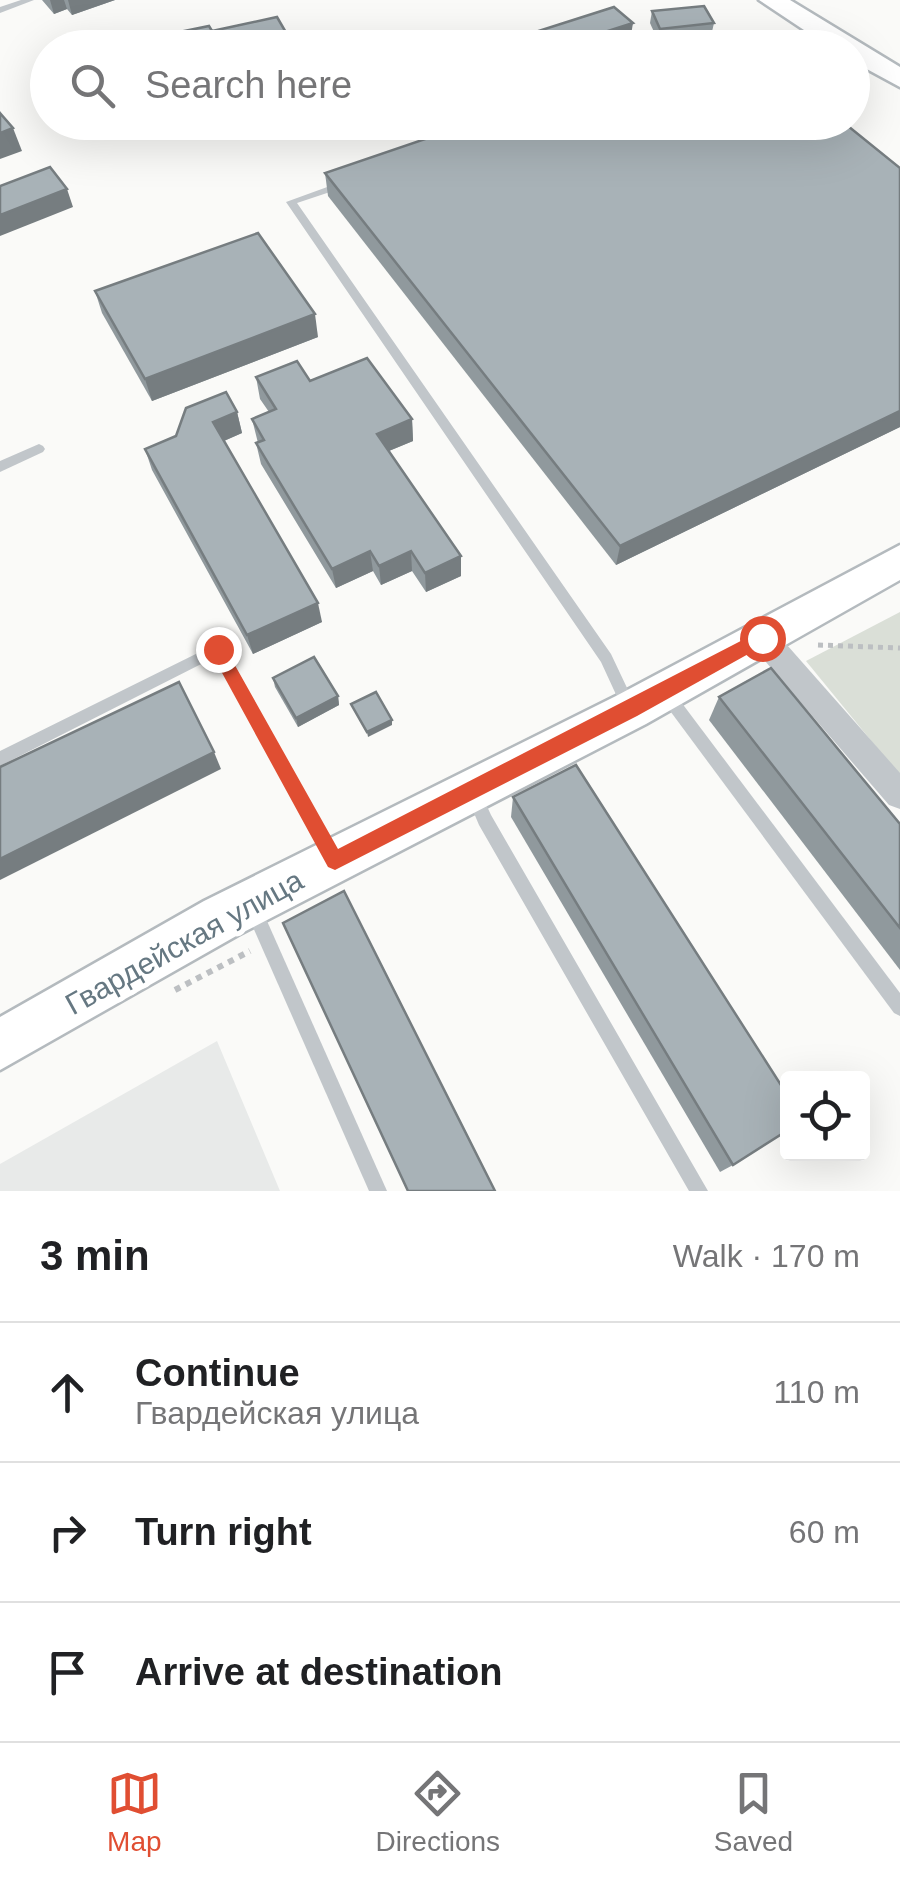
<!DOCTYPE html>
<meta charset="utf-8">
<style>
body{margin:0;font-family:Helvetica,sans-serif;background:#f2f2f2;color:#202124}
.controls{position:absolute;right:30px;bottom:30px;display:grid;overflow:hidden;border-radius:10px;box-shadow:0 10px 40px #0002}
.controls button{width:90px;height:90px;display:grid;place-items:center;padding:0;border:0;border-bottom:2px solid #e0e0e0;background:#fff;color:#202124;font:50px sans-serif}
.stop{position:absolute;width:30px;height:30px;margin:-22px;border:8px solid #e04e32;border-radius:50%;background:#fff}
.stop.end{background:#e04e32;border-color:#fff;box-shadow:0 2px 10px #0008}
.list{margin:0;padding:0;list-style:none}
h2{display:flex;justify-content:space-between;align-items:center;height:130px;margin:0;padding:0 40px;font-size:42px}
h2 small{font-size:32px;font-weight:400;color:#757577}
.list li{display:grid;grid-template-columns:65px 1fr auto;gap:30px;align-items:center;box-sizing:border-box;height:140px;padding:0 40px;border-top:2px solid #e0e0e0}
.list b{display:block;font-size:38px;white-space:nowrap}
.list p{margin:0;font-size:32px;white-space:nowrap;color:#757577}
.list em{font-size:32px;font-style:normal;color:#757577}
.icon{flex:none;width:55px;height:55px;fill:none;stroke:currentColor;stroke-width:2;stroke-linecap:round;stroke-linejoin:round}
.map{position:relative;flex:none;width:900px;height:1191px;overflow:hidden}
.search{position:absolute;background:#fff;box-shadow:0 10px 40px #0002;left:30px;right:30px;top:30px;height:110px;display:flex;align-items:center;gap:25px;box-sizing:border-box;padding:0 35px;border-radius:55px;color:#757577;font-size:38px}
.sheet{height:550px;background:#fff}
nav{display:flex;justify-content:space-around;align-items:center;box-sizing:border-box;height:140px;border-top:2px solid #e0e0e0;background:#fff;font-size:28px;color:#757577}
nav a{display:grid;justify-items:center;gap:5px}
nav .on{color:#e04e32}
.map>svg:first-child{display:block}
.built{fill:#e8eae9}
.green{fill:#dadfd7}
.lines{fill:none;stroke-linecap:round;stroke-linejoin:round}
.secondary-casing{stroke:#b4babe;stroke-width:5}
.path-far1{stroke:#bcbfc2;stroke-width:5;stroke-dasharray:5 5;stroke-linecap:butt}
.path{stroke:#bcbfc2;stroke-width:6;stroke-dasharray:6 6;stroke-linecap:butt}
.lane{fill:#c1c6ca;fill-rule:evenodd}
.street{fill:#c1c6ca;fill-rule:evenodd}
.secondary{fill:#fff;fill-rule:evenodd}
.wall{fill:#90999d}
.shaded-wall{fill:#767d80}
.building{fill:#a8b2b7;stroke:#767d80;stroke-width:2.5}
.route{fill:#e04e32}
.labels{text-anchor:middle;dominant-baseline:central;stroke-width:10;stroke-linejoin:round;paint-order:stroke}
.street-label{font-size:30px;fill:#667882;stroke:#fff}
</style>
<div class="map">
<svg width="900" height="1191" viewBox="0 0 900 1191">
<rect width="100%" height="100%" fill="#fafaf8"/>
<!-- built -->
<polygon class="built" points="217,1041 280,1191 0,1191 0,1164"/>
<!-- green -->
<polygon class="green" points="900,612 900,776 806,661"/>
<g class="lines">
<defs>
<g id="secondary">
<polygon points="759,0 790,0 900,67 900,87 852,61 852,48 831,48"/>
<polygon points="900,545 900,580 646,724 238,935 0,1070 0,1017 204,901 616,696"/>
</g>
</defs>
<!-- secondary casing -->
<use href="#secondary" class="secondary-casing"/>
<!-- path-far1 -->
<polyline class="path-far1" points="818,645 900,648"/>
<!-- path -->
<polyline class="path" points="175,990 250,951"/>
<!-- lane -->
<g class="lane">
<polygon points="21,0 34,0 0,13 0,7"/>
<polygon points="341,182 345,183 345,187 297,203 611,654 637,709 635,714 630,716 625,714 601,662 286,202"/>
<polygon points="39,444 43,446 45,449 43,452 0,472 0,461"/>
<polygon points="218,643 223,645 338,851 340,856 338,861 332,864 326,861 215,657 0,766 0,751"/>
<polygon points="667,689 672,690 900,993 900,1016 894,1013 662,700 660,695 662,690"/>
<polygon points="474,787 479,789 491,815 708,1191 689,1191 479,825 466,794 469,789"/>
<polygon points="253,901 259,903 387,1191 369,1191 245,909 247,903"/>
</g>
<!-- street -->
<polygon class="street" points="762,625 772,628 900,773 900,809 889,805 752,646 748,637 752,628"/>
<!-- secondary -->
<use href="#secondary" class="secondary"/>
</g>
<!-- wall -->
<g class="wall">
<polygon points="42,0 115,0 72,15 67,9 54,14"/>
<polygon points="652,11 714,23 711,36 658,41 650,23"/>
<polygon points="529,34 630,41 610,48 528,48"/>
<polygon points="900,168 900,427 616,565 328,196 325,173"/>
<polygon points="95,291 318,337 152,401 102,313"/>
<polygon points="256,377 310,381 412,419 413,441 389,451 461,576 426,592 412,571 381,585 373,571 336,588 261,464 256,443 258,443 252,419 269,412 260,399"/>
<polygon points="237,412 242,433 224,441 322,622 253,654 152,470 145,449"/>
<polygon points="273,678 338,696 339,705 298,727 275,687"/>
<polygon points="719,697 900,824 900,970 709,720"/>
<polygon points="513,797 733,1165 720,1172 511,817"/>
</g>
<!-- shaded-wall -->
<g class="shaded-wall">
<polygon points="50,0 64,0 67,9 54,14"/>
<polygon points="68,0 115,0 72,15"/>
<polygon points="633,23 630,41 610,48 561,48"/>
<polygon points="551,38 551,48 537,48 538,42"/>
<polygon points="422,122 437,122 437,125 422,130"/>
<polygon points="13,128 22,151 0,159 0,133"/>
<polygon points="67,189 73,207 0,236 0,215"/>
<polygon points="315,314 318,337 152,401 145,379"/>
<polygon points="900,411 900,427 616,565 620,546"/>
<polygon points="237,412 242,433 219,443 213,422"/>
<polygon points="412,419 413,441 379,455 377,434"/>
<polygon points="370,551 373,571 336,588 332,569"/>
<polygon points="411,551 412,571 381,585 379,566"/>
<polygon points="461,556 461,576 426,592 425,573"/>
<polygon points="318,603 322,622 253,654 247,635"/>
<polygon points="338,696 339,705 298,727 296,718"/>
<polygon points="392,720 392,725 368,737 367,732"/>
<polygon points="214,752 221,769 0,880 0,859"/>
</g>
<!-- building -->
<g class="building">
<polygon points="704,6 714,23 660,29 652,11"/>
<polygon points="614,7 633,23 561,46 551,38 538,42 529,34"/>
<polygon points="277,17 295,48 176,48 170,34 209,26 212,31"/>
<polygon points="713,41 721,48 695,48"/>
<polygon points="0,113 13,128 0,133"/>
<polygon points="475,122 843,122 900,168 900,411 620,546 325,173"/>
<polygon points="50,167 67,189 0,215 0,186"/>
<polygon points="258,233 315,314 145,379 95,291"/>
<polygon points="367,358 412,419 377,434 461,556 425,573 411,551 379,566 370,551 332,569 256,443 264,440 252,419 276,409 256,377 297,361 310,381"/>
<polygon points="226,392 237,412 213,422 318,603 247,635 145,449 176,436 186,408"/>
<polygon points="314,657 338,696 296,718 273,678"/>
<polygon points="771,668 900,824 900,928 719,697"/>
<polygon points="179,682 214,752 0,859 0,767"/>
<polygon points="376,692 392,720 367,732 351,704"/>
<polygon points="576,765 788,1096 788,1130 733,1165 513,797"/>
<polygon points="344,891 495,1191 408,1191 283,923"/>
</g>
<!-- route -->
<polygon class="route" points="762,630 771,638 768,643 637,716 335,870 328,867 209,649 212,644 223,644 338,849"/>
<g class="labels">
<!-- street labels -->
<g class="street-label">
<text transform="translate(184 942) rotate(-29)">Гвардейская улица</text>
</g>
</g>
</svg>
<div class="controls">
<button><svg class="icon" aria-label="locate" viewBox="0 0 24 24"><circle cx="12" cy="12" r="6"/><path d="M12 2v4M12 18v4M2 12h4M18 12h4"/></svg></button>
</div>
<div class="stop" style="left:762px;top:638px"></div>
<div class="stop end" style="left:218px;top:649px"></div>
<div class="search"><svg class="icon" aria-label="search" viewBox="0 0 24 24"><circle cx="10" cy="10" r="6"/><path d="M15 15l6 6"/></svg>Search here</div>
</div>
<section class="sheet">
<h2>3 min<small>Walk · 170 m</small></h2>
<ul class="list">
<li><svg class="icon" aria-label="ahead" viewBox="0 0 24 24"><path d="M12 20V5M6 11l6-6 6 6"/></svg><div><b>Continue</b><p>Гвардейская улица</p></div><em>110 m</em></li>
<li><svg class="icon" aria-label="right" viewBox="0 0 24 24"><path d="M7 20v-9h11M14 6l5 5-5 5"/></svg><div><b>Turn right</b></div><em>60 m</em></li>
<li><svg class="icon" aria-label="arrive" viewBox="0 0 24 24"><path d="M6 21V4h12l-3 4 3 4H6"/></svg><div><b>Arrive at destination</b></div></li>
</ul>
</section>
<nav>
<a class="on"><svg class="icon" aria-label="map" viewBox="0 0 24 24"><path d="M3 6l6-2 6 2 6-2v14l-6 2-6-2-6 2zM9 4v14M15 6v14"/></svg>Map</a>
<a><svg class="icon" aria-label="directions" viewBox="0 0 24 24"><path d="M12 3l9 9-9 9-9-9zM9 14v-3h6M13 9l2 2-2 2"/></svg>Directions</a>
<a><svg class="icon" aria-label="saved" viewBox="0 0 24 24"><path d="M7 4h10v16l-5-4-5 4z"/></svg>Saved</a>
</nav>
